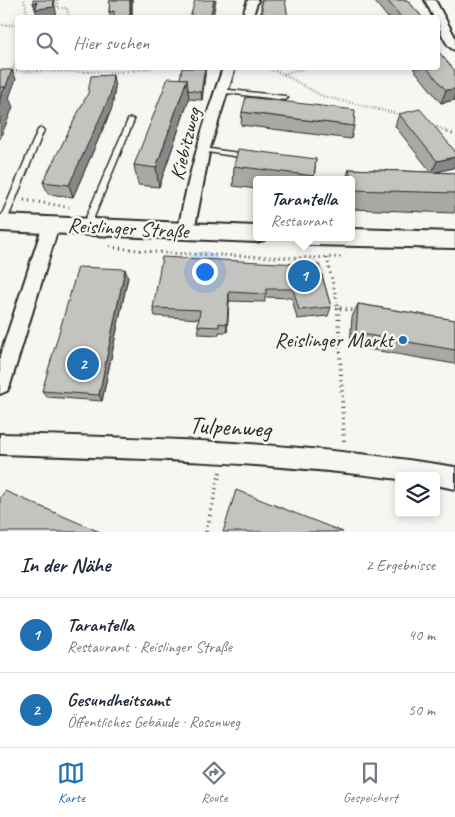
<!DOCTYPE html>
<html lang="de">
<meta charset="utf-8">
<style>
body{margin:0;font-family:Caveat,sans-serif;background:#f2f2f3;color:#1f2937}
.controls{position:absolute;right:15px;bottom:15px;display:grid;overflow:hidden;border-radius:5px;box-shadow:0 2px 8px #0003}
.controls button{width:45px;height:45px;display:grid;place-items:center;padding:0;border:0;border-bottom:1px solid #e0e1e3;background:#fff;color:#1f2937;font:25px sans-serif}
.you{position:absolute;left:204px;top:271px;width:18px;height:18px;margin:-12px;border:4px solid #fff;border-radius:50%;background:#1a73e8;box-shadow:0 0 0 8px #1a73e833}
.badge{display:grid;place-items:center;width:32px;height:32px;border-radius:50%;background:#1f6fb2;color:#fff;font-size:16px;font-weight:700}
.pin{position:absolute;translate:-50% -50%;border:2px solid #fff;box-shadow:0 1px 5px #0006}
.popup{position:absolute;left:253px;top:176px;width:102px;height:65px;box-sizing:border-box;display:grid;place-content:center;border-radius:5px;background:#fff;filter:drop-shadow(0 1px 4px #0005);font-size:16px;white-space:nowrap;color:#747a83}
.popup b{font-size:19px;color:#1f2937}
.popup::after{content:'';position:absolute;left:50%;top:100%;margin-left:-10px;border:10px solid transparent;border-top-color:#fff}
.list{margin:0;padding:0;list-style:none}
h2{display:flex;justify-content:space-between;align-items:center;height:65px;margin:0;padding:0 20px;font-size:21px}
h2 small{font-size:16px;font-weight:400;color:#747a83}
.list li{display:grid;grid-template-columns:32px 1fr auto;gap:15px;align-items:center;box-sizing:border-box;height:75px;padding:0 20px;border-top:1px solid #e0e1e3}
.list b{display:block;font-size:19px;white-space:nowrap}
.list p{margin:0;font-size:16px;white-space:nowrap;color:#747a83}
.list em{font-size:16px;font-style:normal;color:#747a83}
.icon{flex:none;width:28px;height:28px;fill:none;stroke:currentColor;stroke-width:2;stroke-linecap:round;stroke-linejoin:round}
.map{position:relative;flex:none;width:455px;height:532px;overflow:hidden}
.search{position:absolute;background:#fff;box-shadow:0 2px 8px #0003;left:15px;right:15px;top:15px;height:55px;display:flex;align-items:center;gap:12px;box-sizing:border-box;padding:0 18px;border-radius:5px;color:#747a83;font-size:19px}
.sheet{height:215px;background:#fff}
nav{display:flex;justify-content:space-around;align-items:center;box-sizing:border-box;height:70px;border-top:1px solid #e0e1e3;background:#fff;font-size:14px;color:#747a83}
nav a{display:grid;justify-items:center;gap:2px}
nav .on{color:#1f6fb2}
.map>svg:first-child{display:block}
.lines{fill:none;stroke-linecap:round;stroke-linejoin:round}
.lane-casing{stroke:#2b2b2b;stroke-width:3}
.street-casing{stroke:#2b2b2b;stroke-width:4}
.secondary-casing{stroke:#2b2b2b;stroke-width:4}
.path-far2{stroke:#2b2b2b;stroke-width:2.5;stroke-dasharray:0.5 2.5;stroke-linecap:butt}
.path-far1{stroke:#2b2b2b;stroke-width:3;stroke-dasharray:1 4;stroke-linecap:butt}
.path{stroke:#2b2b2b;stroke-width:4;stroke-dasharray:1 4.5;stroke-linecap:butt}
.lane{fill:#f6f6f2;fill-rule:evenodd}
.street{fill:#f6f6f2;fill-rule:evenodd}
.secondary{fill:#f6f6f2;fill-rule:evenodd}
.wall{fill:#a8a8a5;stroke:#2b2b2b}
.shaded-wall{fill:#888886;stroke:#2b2b2b}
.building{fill:#c3c3c0;stroke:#2b2b2b}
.poi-dot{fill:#1f6fb2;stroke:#f6f6f2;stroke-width:2}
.labels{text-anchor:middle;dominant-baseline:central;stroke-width:5;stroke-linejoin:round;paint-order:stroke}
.street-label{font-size:21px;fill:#2b2b2b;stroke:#f6f6f2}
.poi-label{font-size:21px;fill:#2b2b2b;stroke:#f6f6f2;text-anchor:end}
.near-street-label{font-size:25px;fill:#2b2b2b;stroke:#f6f6f2}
</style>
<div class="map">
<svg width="455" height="532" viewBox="0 0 455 532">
<rect width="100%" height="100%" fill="#f6f6f2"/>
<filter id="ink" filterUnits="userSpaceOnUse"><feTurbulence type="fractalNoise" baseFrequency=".02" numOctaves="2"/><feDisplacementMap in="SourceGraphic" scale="10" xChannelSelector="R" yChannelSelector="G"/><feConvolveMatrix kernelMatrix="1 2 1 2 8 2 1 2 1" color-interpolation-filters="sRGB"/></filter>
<g filter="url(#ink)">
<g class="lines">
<defs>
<g id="lane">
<polygon points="220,89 285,96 288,98 285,100 218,92 217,91"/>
<polygon points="131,118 134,120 90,227 89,229 83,229 82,227 128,120"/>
<polygon points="41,128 44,130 6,223 4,225 0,225 0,219 38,130"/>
<polygon points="203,148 246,154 249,156 246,158 201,151 200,150"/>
</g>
<g id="street">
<polygon points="248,0 258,0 252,18 242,18"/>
<path d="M425,0H435L455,37V50C446,48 438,27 438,18H434Z"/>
<path d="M223,68H235L210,148L194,231L191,235L186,237L181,235L178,231C188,175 204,121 223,68Z"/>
<polygon points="51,219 56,221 59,225 10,385 7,391 0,394 0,356 43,225 46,221"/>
<path d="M0,434C153,438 304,442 455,467V489L436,485V476H399V479C266,462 133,458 0,454Z"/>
</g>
<g id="secondary">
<polygon points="0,215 256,226 256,237 265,237 264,240 256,242 0,231"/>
<polygon points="352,229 455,232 455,248 311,245 303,243 300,237 352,237"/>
</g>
</defs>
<!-- lane casing -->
<use href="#lane" class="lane-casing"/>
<!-- street casing -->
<use href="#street" class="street-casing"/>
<!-- secondary casing -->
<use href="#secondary" class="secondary-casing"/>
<!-- path-far2 -->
<g class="path-far2">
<polyline points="24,0 28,18"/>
<polyline points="57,0 58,8 67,8 69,18"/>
<polyline points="0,25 18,25"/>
<polyline points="267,68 283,74 322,96 402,115"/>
<polyline points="10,71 120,72 152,68"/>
<polyline points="12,71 18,56"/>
<polyline points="284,74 305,68"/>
<polyline points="429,123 450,133"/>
</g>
<!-- path-far1 -->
<g class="path-far1">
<polyline points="447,132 455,135"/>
<polyline points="24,200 69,207"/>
<polyline points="110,247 165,253 297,258 343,257"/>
<polyline points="327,258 338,306"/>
</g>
<!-- path -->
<g class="path">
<polyline points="337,305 338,308 358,311"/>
<polyline points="338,308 344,443"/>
<polyline points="206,532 220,472"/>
</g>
<!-- lane -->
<use href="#lane" class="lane"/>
<!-- street -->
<use href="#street" class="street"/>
<!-- secondary -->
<use href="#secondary" class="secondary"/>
</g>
<!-- wall -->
<g class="wall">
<polygon points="110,0 132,0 132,18 111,18 109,12"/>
<polygon points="261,0 288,18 261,18"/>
<polygon points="375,0 407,0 423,18 388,18 375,2"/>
<polygon points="205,68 205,75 202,100 189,99 159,187 138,185 134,165 180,79"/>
<polygon points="413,68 438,68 455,71 455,100 441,103"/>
<polygon points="115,87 112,108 73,197 48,194 43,182"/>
<polygon points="242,112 354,126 351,139 241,125"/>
<polygon points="399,114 455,151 455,165 453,168 435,172 455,173 455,211 454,213 352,209 352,180 346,180 349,169 431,172 395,126"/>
<polygon points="316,159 314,180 256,180 256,189 233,186 234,166"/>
<polygon points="319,265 331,307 328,316 297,319 292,298 265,297 265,302 229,301 227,332 219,332 219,335 199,334 198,326 199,319 155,316 153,308"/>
<polygon points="128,277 102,401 47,397 42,391"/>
<polygon points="358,304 455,320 455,364 350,346 352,317"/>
</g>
<!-- shaded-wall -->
<g class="shaded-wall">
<polygon points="54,0 57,18 39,18 38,15 37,15 33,3"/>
<polygon points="130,0 132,0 132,18 131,18"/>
<polygon points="214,0 216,0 213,18 210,18"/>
<polygon points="205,68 205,75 202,100 201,92"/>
<polygon points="12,70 16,79 9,98 13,107 0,139 0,98"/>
<polygon points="113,75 115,87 112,108 73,197 69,185"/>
<polygon points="187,79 189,99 159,187 156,168"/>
<polygon points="455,89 455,100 441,103 446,90"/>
<polygon points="455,157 455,165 453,168 432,173 437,161"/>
<polygon points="125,269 128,277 102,401 99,395"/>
<polygon points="229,292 229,301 227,332 227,324"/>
</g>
<!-- building -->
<g class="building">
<polygon points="33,0 53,0 54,7 36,9 37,2 33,3"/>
<polygon points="110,0 130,0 130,16 114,17 114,11 109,12"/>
<polygon points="195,0 214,0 210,18 190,18"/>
<polygon points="261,0 285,0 288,18 263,18"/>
<polygon points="387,0 407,0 423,18 402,18"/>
<polygon points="438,51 455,71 455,89 446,90 427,68 438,68"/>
<polygon points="182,68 205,68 201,92 188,90 187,79 180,79"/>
<polygon points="0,70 12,70 5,89 5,87 0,88"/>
<polygon points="113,75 110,96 69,185 43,182 88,93 91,76"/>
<polygon points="168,78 187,79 156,168 134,165"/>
<polygon points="0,87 5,87 0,98"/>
<polygon points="246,97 355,110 354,126 242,112"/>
<polygon points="420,109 455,151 455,157 437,161 399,114"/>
<polygon points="238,149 316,159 314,176 234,166"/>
<polygon points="349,169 455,173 455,193 352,190 352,180 351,180"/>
<polygon points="162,257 319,265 331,307 299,310 293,289 266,289 266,294 229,292 227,324 219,323 219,327 198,326 200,310 153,308"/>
<polygon points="78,267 125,269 99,395 42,391"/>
<polygon points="358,304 455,320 455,350 356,333"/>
<polygon points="236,490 343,532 223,532"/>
<polygon points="5,491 100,532 0,532 0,498"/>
</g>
</g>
<!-- markers -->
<circle class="poi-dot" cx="403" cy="340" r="5"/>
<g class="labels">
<!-- street labels -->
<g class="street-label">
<text transform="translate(185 144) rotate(-76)">Kiebitzweg</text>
<text transform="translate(128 228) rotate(3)">Reislinger Straße</text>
</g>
<!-- poi labels -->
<g class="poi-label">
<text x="393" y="340">Reislinger Markt</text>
</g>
<!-- near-street labels -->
<g class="near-street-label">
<text transform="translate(230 427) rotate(3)">Tulpenweg</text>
</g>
</g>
</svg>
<div class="controls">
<button><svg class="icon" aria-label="layers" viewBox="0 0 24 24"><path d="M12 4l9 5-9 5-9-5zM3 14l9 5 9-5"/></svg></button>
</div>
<div class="you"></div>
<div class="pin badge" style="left:304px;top:276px">1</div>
<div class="popup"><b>Tarantella</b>Restaurant</div>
<div class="pin badge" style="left:83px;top:364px">2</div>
<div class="search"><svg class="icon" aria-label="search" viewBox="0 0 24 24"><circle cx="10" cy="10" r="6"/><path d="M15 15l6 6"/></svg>Hier suchen</div>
</div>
<section class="sheet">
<h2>In der Nähe<small>2 Ergebnisse</small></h2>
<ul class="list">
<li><span class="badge">1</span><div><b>Tarantella</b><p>Restaurant · Reislinger Straße</p></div><em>40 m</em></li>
<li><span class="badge">2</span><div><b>Gesundheitsamt</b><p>Öffentliches Gebäude · Rosenweg</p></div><em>50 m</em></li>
</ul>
</section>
<nav>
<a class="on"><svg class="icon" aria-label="map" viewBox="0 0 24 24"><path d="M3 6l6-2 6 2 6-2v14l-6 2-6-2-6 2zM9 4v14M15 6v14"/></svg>Karte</a>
<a><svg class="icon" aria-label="directions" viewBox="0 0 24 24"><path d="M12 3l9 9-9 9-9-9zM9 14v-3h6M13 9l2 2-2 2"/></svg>Route</a>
<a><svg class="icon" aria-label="saved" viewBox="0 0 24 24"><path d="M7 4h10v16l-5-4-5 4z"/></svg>Gespeichert</a>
</nav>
